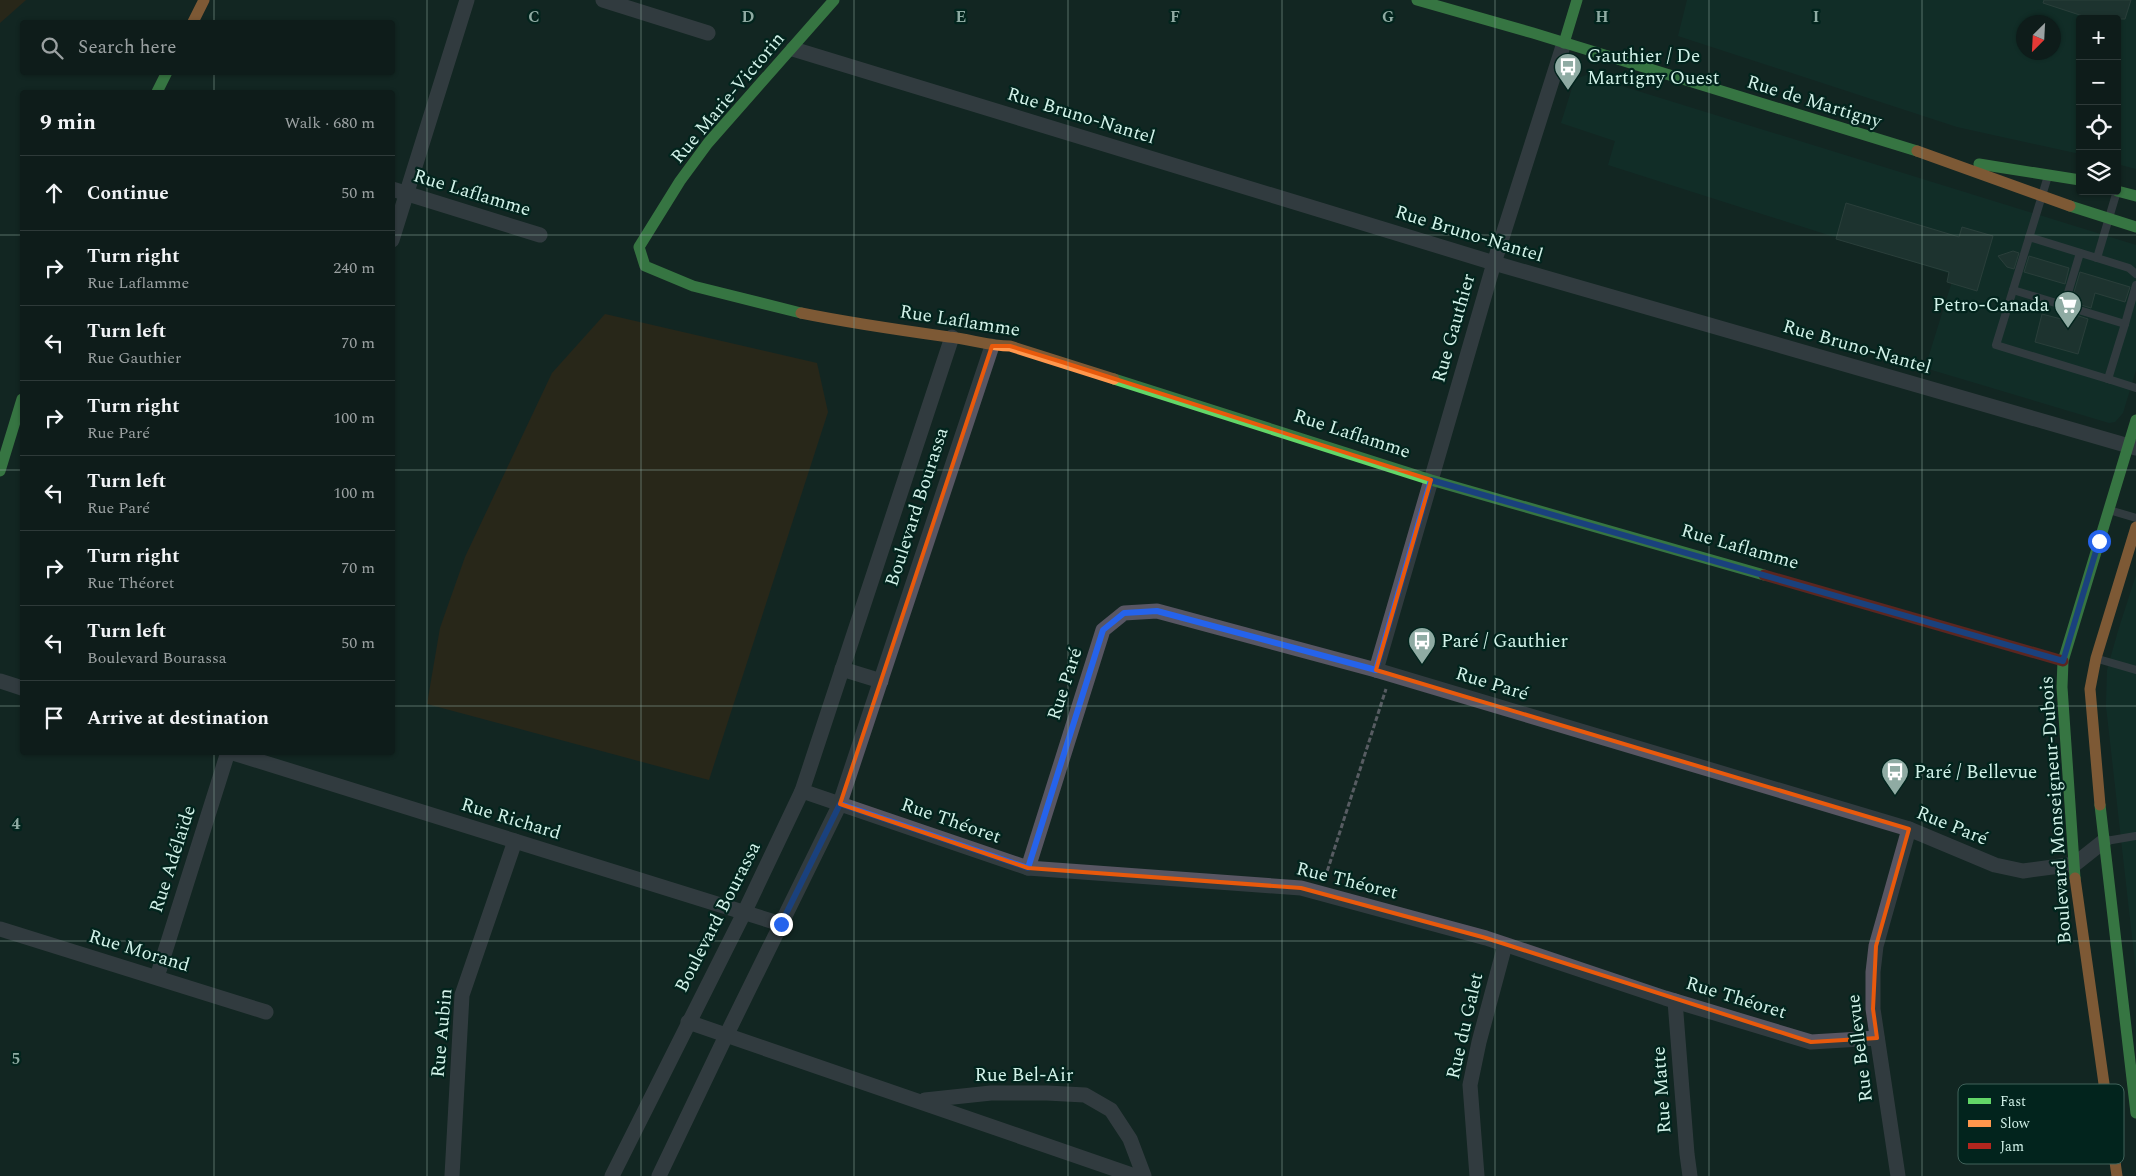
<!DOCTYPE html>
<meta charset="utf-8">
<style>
body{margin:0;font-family:Spectral,serif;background:#1c2927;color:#f1f3f6}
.controls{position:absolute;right:15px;top:15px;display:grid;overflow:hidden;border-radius:5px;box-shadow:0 1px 4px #0004}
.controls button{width:45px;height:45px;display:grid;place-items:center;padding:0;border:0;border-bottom:1px solid #2e3a39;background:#0e1c1a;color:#f1f3f6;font:25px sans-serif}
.compass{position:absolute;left:2016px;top:15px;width:45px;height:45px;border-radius:50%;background:#0e1c1a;box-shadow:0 1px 4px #0004;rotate:204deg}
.stop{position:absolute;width:15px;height:15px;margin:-11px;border:4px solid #2563eb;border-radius:50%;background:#fff}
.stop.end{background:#2563eb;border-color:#fff;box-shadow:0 1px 5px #0008}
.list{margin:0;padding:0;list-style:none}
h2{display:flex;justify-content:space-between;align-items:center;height:65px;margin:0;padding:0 20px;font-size:21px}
h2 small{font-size:16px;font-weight:400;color:#9ba1a2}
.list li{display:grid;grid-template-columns:32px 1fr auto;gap:15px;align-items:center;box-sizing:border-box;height:75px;padding:0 20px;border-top:1px solid #2e3a39}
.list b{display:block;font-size:19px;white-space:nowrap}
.list p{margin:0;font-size:16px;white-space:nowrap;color:#9ba1a2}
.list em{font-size:16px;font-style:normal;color:#9ba1a2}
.icon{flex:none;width:28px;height:28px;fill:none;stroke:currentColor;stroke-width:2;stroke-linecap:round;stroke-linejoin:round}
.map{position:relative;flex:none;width:2136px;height:1176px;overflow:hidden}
.search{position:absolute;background:#0e1c1a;box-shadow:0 1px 4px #0004;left:20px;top:20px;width:375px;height:55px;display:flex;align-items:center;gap:12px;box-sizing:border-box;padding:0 18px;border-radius:5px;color:#9ba1a2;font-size:19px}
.panel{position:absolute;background:#0e1c1a;box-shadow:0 1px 4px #0004;left:20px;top:90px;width:375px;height:665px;border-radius:5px}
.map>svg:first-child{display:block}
.built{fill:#10362e;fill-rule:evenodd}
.green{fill:#43280f}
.building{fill:#2a443f;stroke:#475c57}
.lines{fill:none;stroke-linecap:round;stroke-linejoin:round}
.path{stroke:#575c62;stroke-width:3;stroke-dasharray:5 2.5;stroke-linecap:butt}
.lane{stroke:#585663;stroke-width:8}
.street{stroke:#585663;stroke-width:15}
.fast{stroke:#63d668;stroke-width:11}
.slow{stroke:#ff974d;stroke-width:11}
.jam{stroke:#b3261e;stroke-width:11}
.route{stroke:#2563eb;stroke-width:6}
.marked{fill:none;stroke:#e8590c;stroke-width:4;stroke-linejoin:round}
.grid{fill:none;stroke:#8faba3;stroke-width:1;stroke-opacity:0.55}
.labels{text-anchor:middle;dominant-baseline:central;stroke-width:4.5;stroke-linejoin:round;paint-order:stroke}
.poi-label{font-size:19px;fill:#d2f2e9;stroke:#02241d;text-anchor:start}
.street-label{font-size:19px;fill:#d2f2e9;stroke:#02241d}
.key{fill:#02241d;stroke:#40625a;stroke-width:1}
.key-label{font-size:14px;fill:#d2f2e9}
.grid-label{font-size:16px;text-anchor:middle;font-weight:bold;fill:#8faba3;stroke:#02241d;stroke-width:4.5;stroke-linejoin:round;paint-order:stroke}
</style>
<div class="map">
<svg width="2136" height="1176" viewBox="0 0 2136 1176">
<rect width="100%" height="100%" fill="#132622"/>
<!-- built -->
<g class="built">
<path d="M1687,0H2136V169L2117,164V19H2080V154L1957,127L1678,36ZM2024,22H2054V52H2024Z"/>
<polygon points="1586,75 2136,245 2136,370 2123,413 2115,422 2109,423 1925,368 1954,275 1608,165 1615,141 1561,123 1573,85 1576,79"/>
<polygon points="2136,575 2136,972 2106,706 2107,670 2118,631"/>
</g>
<!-- green -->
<g class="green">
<polygon points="0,0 26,0 0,23"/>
<polygon points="605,314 817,363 828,412 709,780 427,704 440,628 465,557 552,373"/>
</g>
<!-- building -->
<g class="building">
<polygon points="2044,0 2131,0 2125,19 2092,19 2043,3"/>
<polygon points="1846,203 1959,237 1962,227 1993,236 1977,291 1947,282 1949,272 1836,239"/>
<polygon points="2013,251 2019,253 2014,269 2007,267 1998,256"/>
<polygon points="2029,256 2069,268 2065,284 2024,272"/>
<polygon points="2080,272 2130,287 2125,302 2095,293 2091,308 2071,302"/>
<polygon points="2067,312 2088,319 2078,354 2035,342 2042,314 2065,320"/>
</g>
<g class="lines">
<!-- path -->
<polyline class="path" points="1325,878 1386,689"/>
<!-- lane -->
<g class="lane">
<polyline points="2048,176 2013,290 2125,324 2108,379 2136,388"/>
<polyline points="2029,237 2097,258 2117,191"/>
<polyline points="2097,258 2129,268 2136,274"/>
<polyline points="2013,290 1996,345 2111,380"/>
<polyline points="2064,306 2080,253"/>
<polyline points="2125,324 2136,285"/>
<polyline points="2109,510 2136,518"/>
<polyline points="2098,659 2136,670"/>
<polyline points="2106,841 2136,836"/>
</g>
<!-- street -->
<g class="street">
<polyline points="603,0 708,33"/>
<polyline points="793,49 1494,263 2136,448"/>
<polyline points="392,189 540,235"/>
<polyline points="392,240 467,0"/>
<polyline points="842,669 881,681"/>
<polyline points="1376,670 1494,263 1564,43"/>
<polyline points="0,681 22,688"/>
<polyline points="230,752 781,924"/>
<polyline points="802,791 1028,868 1301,888 1486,938 1665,998 1811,1042 1877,1038"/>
<polyline points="1028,868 1103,630 1124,613 1157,611 1376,670 1909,829 1995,865 2023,871 2075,864 2104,841"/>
<polyline points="0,929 266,1012"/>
<polyline points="157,977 228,752"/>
<polyline points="1675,1001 1687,1154 1690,1176"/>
<polyline points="688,1022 1135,1176"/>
<polyline points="925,1100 991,1093 1047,1093 1085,1095 1111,1110 1130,1139 1144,1176"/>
<polyline points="452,1176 462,995 515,841"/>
<polyline points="612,1176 744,913 802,791 952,337"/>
<polyline points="659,1176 724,1040 839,806 992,346"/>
<polyline points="1477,1176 1470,1085 1479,1042 1505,945"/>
<polyline points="1898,1176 1873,1009 1873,972 1876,946 1909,829"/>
</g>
<!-- fast -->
<g class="fast">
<polyline points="1417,0 1533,33 1917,151"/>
<polyline points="1564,43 1577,0"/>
<polyline points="157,92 167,72"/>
<polyline points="1979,164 2080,180"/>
<polyline points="2117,191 2136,196"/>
<polyline points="2070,206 2136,227"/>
<polyline points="801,313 693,286 645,266 639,247 680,181 708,143 834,0"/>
<polyline points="1114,379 1431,480 1764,575"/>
<polyline points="0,471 22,399"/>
<polyline points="2100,805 2136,1113"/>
<polyline points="2075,878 2062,687 2063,661 2136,420"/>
</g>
<!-- slow -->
<g class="slow">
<polyline points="193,22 204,0"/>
<polyline points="1917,151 2070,206"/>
<path d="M801,313C850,323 899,330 949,337C970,339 989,346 1010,346L1114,379"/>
<polyline points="2100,805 2090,689 2096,658 2136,527"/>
<polyline points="2075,878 2117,1176"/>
</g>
<!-- jam -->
<polyline class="jam" points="1764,575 2063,661"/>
</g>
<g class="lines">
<!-- route -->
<polyline class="route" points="781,924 840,804 1028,868 1103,630 1124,613 1157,611 1376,670 1431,480 2063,661 2099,541"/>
</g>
<!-- marked area -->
<path d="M0 0H2136V1176H0ZM992,346H1010L1062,362L1431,480L1376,670L1909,829L1876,946L1873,1009L1877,1038L1811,1042L1486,938L1301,888L1028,868L840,804Z" fill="#132622" fill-opacity=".55" fill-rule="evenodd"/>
<path class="marked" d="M992,346H1010L1062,362L1431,480L1376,670L1909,829L1876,946L1873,1009L1877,1038L1811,1042L1486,938L1301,888L1028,868L840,804Z"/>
<!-- grid -->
<path class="grid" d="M214,0V22M427,0V1176M641,0V1176M854,0V1176M1068,0V1176M1282,0V1176M1495,0V1176M1709,0V1176M1922,0V1176M214,72V92M0,235H22M392,235H2136M0,470H22M392,470H2136M0,706H22M392,706H2136M214,752V1176M0,941H2136"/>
<!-- icons -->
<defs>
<symbol id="bus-pin" viewBox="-11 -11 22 30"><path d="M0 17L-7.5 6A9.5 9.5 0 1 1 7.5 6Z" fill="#8faba3" stroke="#02241d"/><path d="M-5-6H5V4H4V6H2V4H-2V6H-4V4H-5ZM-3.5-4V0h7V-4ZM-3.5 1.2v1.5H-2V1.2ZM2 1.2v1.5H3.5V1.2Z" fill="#fff"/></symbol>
<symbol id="supermarket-pin" viewBox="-11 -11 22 30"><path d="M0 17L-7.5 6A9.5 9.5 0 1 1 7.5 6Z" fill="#8faba3" stroke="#02241d"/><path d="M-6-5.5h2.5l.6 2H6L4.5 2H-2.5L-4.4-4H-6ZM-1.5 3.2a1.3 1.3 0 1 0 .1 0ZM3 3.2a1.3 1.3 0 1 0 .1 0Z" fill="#fff"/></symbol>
</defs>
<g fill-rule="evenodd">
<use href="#bus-pin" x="1552" y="51" width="32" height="43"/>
<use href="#supermarket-pin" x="2052" y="289" width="32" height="43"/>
<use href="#bus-pin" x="1406" y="625" width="32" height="43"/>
<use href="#bus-pin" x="1879" y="756" width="32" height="43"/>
</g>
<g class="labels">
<!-- poi labels -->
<g class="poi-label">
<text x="1587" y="56">Gauthier / De<tspan x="1587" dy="22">Martigny Ouest</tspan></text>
<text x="2049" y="305" text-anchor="end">Petro-Canada</text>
<text x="1441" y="641">Paré / Gauthier</text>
<text x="1914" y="772">Paré / Bellevue</text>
</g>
<!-- street labels -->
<g class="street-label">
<text transform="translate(728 98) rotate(-50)">Rue Marie-Victorin</text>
<text transform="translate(1814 102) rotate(17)">Rue de Martigny</text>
<text transform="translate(1081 116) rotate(17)">Rue Bruno-Nantel</text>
<text transform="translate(472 193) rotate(17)">Rue Laflamme</text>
<text transform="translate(1469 234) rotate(17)">Rue Bruno-Nantel</text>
<text transform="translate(960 321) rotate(9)">Rue Laflamme</text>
<text transform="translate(1454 328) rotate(-74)">Rue Gauthier</text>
<text transform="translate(1857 347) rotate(16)">Rue Bruno-Nantel</text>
<text transform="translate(1352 434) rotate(18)">Rue Laflamme</text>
<text transform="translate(917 507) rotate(-72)">Boulevard Bourassa</text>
<text transform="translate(1740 547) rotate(16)">Rue Laflamme</text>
<text transform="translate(1065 684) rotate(-72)">Rue Paré</text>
<text transform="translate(1492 684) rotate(17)">Rue Paré</text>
<text transform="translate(2056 810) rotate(-94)">Boulevard Monseigneur-Dubois</text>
<text transform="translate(511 819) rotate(17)">Rue Richard</text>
<text transform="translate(951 821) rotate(19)">Rue Théoret</text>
<text transform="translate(1952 826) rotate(22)">Rue Paré</text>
<text transform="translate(173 859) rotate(-72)">Rue Adélaïde</text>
<text transform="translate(1347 881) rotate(14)">Rue Théoret</text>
<text transform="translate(718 917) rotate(-63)">Boulevard Bourassa</text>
<text transform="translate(139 951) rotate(17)">Rue Morand</text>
<text transform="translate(1736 998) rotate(17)">Rue Théoret</text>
<text transform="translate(1465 1026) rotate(-77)">Rue du Galet</text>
<text transform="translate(442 1033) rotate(-85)">Rue Aubin</text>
<text transform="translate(1860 1048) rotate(-97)">Rue Bellevue</text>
<text x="1024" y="1075">Rue Bel-Air</text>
<text transform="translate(1662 1090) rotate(-94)">Rue Matte</text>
</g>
</g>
<!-- legend -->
<rect x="1958" y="1084" width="166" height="80" rx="8" class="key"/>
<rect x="1968" y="1098" width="23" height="6" fill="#63d668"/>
<rect x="1968" y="1120" width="23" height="7" fill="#ff974d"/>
<rect x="1968" y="1143" width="23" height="6" fill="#b3261e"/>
<g class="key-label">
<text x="2000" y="1106">Fast</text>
<text x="2000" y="1128">Slow</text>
<text x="2000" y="1151">Jam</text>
</g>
<g class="grid-label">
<text x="534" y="22">C</text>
<text x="748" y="22">D</text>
<text x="961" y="22">E</text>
<text x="1175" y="22">F</text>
<text x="1388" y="22">G</text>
<text x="1602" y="22">H</text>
<text x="1816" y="22">I</text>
<text x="16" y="829">4</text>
<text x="16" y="1064">5</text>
</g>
</svg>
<div class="controls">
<button>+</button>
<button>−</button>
<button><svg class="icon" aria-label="locate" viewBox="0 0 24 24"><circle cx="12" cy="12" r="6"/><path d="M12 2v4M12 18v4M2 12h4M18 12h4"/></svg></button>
<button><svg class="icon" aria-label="layers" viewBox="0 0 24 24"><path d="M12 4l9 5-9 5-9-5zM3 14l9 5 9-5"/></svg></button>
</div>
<svg class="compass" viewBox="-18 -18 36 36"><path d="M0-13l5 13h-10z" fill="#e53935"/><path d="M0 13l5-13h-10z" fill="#9ba1a2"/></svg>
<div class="stop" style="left:2099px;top:541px"></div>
<div class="stop end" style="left:781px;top:924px"></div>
<div class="search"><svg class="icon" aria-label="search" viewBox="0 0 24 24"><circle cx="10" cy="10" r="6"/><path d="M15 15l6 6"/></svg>Search here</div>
<section class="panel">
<h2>9 min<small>Walk · 680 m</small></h2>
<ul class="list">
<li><svg class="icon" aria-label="ahead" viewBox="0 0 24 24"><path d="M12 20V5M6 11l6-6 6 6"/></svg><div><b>Continue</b></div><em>50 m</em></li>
<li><svg class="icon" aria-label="right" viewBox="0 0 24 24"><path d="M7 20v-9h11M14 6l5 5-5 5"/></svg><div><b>Turn right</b><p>Rue Laflamme</p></div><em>240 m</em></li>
<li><svg class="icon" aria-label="left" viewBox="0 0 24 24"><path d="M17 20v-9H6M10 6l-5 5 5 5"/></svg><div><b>Turn left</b><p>Rue Gauthier</p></div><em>70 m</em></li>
<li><svg class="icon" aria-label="right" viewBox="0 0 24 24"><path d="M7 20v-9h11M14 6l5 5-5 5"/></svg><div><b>Turn right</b><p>Rue Paré</p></div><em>100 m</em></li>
<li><svg class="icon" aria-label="left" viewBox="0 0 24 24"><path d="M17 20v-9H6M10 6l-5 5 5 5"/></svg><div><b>Turn left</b><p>Rue Paré</p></div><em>100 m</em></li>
<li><svg class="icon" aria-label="right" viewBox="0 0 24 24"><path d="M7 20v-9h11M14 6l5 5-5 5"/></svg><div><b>Turn right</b><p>Rue Théoret</p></div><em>70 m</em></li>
<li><svg class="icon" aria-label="left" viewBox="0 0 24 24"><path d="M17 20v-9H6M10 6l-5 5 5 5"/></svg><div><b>Turn left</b><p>Boulevard Bourassa</p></div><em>50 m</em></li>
<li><svg class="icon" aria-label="arrive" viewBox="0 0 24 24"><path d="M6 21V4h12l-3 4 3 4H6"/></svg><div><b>Arrive at destination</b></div></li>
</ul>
</section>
</div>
